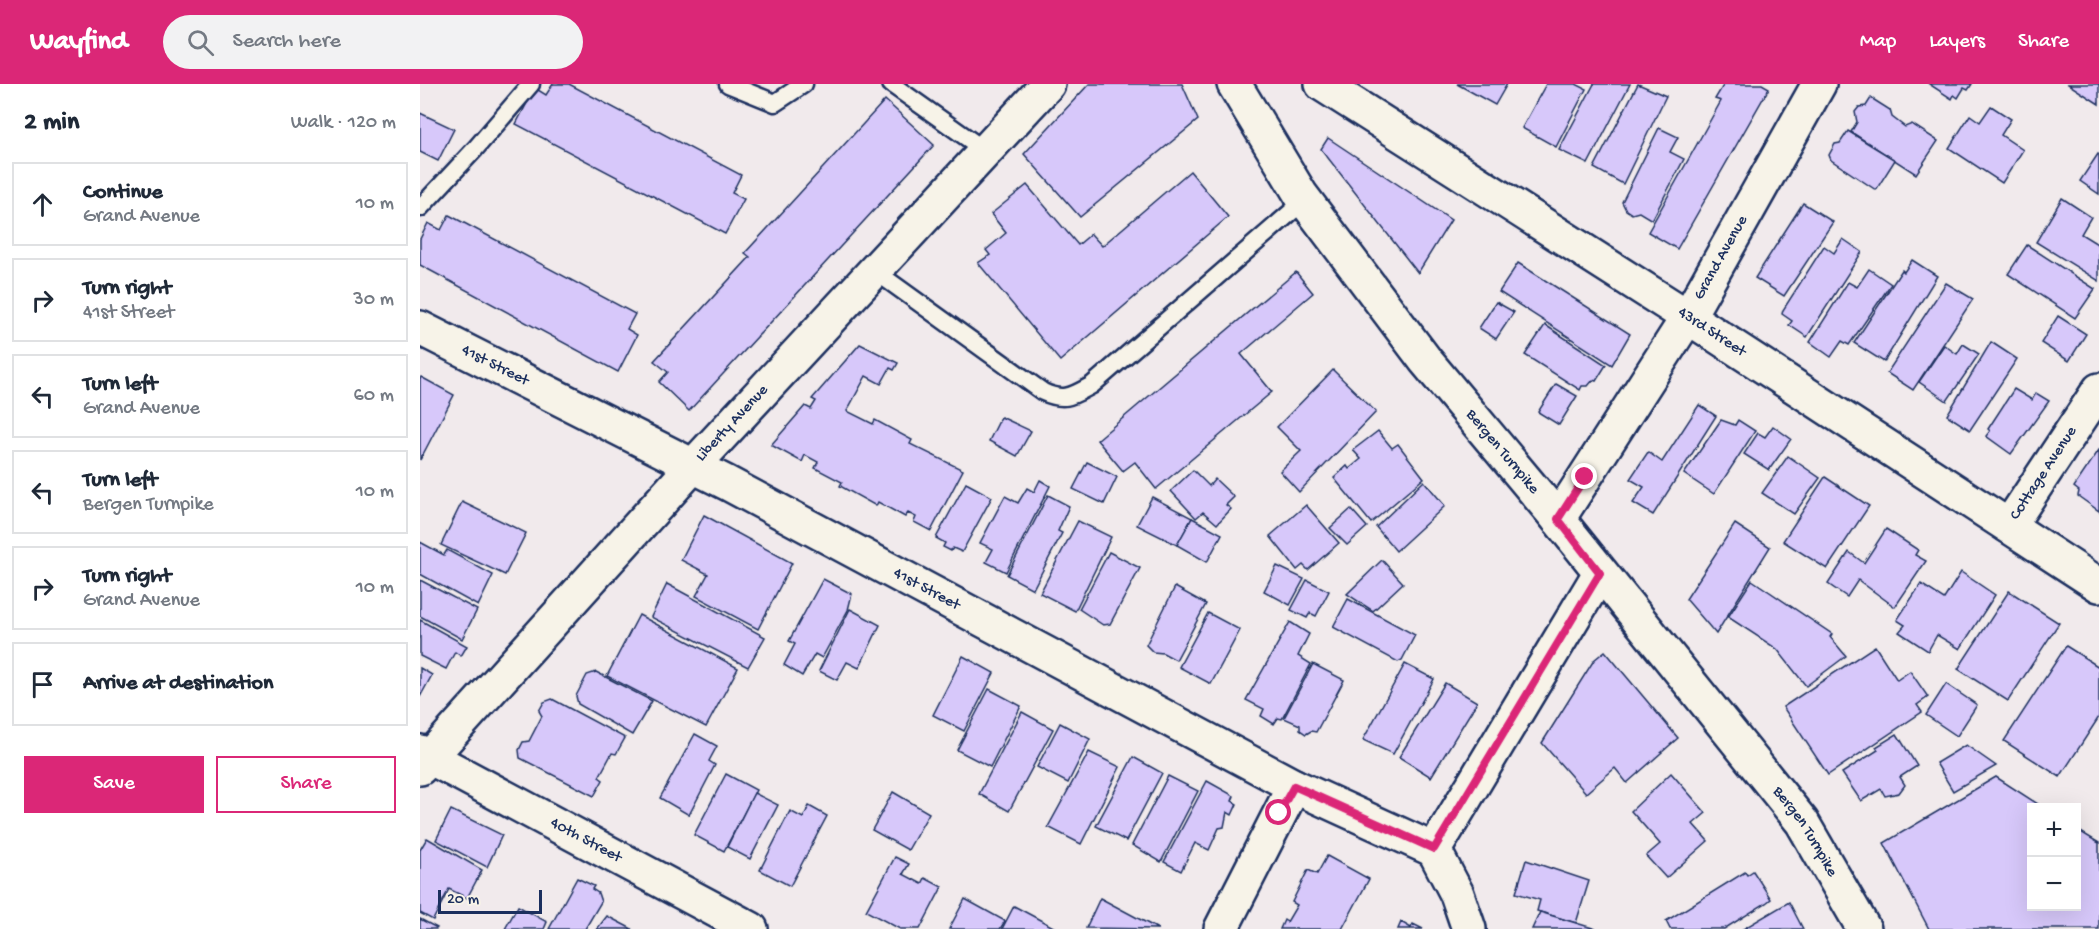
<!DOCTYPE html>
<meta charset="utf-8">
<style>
body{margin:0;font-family:"Gochi Hand",sans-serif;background:#f2f2f3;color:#1f2937}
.controls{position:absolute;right:18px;bottom:18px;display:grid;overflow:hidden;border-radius:0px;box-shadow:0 6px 24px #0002}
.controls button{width:54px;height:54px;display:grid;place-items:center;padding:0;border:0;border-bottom:2px solid #e0e1e3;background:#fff;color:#1f2937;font:30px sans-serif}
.scale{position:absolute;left:18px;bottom:15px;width:104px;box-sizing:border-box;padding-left:6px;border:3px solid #1b2f5e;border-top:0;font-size:16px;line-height:21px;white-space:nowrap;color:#1b2f5e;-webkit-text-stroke:4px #f7f3e8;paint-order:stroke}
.stop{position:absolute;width:18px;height:18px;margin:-14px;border:4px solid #db2777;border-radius:50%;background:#fff}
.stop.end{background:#db2777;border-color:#fff;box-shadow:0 2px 6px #0008}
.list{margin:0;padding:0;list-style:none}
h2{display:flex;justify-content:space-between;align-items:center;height:78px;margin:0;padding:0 24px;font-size:26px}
h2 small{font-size:20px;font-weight:400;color:#747a83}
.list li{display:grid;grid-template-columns:39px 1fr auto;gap:18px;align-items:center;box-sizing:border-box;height:84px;margin:0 12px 12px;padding:0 12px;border:2px solid #e0e1e3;border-radius:0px}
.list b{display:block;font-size:22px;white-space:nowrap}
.list p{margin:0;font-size:20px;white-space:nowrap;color:#747a83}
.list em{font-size:20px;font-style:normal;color:#747a83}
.actions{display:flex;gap:12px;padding:18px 24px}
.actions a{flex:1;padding:14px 0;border:2px solid #db2777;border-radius:0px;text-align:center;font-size:21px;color:#db2777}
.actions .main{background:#db2777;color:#fff}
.icon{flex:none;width:33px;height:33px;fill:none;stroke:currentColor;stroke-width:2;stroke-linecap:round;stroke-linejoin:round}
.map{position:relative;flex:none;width:1679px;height:845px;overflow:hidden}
header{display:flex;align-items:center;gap:36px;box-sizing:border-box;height:84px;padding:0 30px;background:#db2777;color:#fff}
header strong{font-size:28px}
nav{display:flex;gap:33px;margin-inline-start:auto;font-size:21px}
.search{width:420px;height:54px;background:#f2f2f3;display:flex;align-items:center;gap:15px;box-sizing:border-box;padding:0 21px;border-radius:33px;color:#747a83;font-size:22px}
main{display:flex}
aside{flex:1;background:#fff}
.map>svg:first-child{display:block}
.building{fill:#d7c8fa;stroke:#1b2f5e;stroke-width:1.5}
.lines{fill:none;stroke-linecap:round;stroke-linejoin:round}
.lane-casing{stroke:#1b2f5e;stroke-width:21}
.street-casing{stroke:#1b2f5e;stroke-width:38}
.secondary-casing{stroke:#1b2f5e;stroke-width:38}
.lane{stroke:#f7f3e8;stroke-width:16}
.street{stroke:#f7f3e8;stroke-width:33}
.secondary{stroke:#f7f3e8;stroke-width:33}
.route{stroke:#db2777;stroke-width:8}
.labels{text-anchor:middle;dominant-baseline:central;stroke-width:6;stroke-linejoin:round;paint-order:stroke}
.street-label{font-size:16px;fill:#1b2f5e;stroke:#f7f3e8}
</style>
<header>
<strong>Wayfind</strong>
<div class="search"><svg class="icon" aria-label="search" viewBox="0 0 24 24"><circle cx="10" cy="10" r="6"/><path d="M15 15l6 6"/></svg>Search here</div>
<nav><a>Map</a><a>Layers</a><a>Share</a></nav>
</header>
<main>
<aside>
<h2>2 min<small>Walk · 120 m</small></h2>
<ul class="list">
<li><svg class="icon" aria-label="ahead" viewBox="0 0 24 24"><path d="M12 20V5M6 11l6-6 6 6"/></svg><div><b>Continue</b><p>Grand Avenue</p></div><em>10 m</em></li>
<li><svg class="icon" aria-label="right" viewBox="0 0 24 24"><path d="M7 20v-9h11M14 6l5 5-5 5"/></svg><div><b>Turn right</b><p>41st Street</p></div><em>30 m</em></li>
<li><svg class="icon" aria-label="left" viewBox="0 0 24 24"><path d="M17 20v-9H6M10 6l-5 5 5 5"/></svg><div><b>Turn left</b><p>Grand Avenue</p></div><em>60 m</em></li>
<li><svg class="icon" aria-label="left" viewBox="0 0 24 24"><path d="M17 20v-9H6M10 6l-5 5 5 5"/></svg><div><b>Turn left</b><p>Bergen Turnpike</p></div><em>10 m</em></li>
<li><svg class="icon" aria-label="right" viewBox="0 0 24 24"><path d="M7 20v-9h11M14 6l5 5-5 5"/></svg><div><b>Turn right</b><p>Grand Avenue</p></div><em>10 m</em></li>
<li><svg class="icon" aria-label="arrive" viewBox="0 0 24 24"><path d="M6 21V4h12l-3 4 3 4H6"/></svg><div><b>Arrive at destination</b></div></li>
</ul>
<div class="actions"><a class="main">Save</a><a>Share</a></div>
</aside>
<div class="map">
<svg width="1679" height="845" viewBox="0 0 1679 845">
<rect width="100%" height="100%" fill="#f1eaec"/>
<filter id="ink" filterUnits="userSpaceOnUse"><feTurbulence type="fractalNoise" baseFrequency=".0167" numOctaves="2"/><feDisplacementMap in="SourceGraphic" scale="12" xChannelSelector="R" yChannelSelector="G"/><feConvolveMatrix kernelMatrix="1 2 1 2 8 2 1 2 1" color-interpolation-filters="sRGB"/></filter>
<g filter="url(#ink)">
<!-- building -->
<g class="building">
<polygon points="133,0 149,0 321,91 312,109 324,115 305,150 96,40 115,4 126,11"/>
<polygon points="669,0 762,0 778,36 660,133 604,70"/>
<polygon points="1037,0 1087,0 1075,21"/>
<polygon points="1126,0 1156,0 1166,5 1136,63 1102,44"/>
<polygon points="1174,0 1210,0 1168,80 1139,66"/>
<polygon points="1218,0 1246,12 1203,100 1174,84"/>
<polygon points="1304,0 1342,0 1349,4 1257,165 1228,148 1301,17 1295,15"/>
<polygon points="1509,0 1552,0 1548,6 1544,4 1538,14 1534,11 1532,15"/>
<polygon points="1648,0 1679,0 1679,20"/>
<polygon points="1451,14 1470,26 1472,33 1485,43 1492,40 1518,57 1496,90 1431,48 1437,38 1435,28 1439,23 1446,22"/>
<polygon points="465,16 514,61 269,327 239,298 248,288 234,277 330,173 325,169"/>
<polygon points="1571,22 1591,35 1581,51 1603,66 1582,99 1529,64 1550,31 1560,38"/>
<polygon points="0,29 34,45 18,77 0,68"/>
<polygon points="1239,44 1258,53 1250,68 1264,75 1232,136 1219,128 1212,130 1206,126 1202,118"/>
<polygon points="1428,47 1475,76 1456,106 1411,76 1409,71 1415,60 1420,59"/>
<polygon points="908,54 1031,136 998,189 901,65"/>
<polygon points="1678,70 1679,71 1679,110 1660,97"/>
<polygon points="770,87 808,133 640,277 558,179 570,171 566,166 586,149 571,130 607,101 658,161 671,150 682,162"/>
<polygon points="1642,114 1671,133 1661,150 1679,161 1679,197 1616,158"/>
<polygon points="1383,119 1413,138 1364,212 1335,194"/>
<polygon points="29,131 215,230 207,245 217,251 198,288 0,181 0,155 8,139 21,146"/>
<polygon points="1423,155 1442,168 1387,253 1369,241 1372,237 1362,230 1363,226 1404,162 1414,169"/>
<polygon points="1607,161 1675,205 1655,234 1588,190"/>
<polygon points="1492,176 1517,192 1464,278 1434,259 1482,186 1484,188"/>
<polygon points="1098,179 1210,250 1192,281 1079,208"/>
<polygon points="1449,185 1471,200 1429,261 1422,257 1411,273 1390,258 1428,198 1437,203"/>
<polygon points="876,188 893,209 821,270 852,308 736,405 715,378 703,387 677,356"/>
<polygon points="1526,199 1553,215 1493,306 1467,289"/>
<polygon points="1076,218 1094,228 1076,255 1059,244"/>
<polygon points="1638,232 1666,250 1649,277 1621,259"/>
<polygon points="1125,241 1186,281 1176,297 1173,296 1168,302 1162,302 1160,306 1105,271"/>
<polygon points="1571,258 1597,275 1550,346 1527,331"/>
<polygon points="440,260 478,279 474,286 470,284 461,300 446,292 427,327 453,340 455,336 492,356 490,360 543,386 511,447 494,438 496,433 488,429 485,433 458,418 456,422 420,402 422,398 395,384 398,378 385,371 382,378 351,361 385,322 391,325 396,317 392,315"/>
<polygon points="1543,260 1559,270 1527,317 1499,298 1524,261 1537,270"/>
<polygon points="913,286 956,328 879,408 860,387 881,367 857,343"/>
<polygon points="1,293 34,311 0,376 0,295"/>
<polygon points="1136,300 1157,312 1139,341 1118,328"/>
<polygon points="1594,305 1612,316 1616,309 1629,317 1591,370 1566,352 1570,347 1568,345"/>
<polygon points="1279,321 1296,332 1233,431 1213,419 1224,403 1210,395 1228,368 1242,378"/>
<polygon points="581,333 611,347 597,372 569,357"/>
<polygon points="1301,336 1315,341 1318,336 1335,347 1294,410 1264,390"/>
<polygon points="1353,342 1371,355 1349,386 1324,370 1338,349 1345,353"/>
<polygon points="958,347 972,364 978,360 1004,394 951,439 914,394 927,382 929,385 941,375 933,366"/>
<polygon points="1679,366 1679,427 1658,412 1659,407 1654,403"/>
<polygon points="1368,372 1400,394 1374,430 1342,409"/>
<polygon points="667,378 697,393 684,420 653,405"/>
<polygon points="773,386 789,402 795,395 814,413 806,421 811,425 797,440 783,428 776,434 751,407"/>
<polygon points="1405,393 1449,422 1407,485 1363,457"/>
<polygon points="620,396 630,402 586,488 566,478 573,465 560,459 585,412 598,419 607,404 614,408"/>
<polygon points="1004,397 1025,422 976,467 956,443"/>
<polygon points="546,399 572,413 542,468 533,464 531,467 523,463 525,459 516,454"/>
<polygon points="628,411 649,422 638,447 642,449 613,505 587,491"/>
<polygon points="732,413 772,434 757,461 717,441"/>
<polygon points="42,418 106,449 85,491 21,461"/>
<polygon points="886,421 919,459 888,486 883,481 877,486 850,452"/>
<polygon points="931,425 947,443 927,461 910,444"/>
<polygon points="284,431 372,479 338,545 276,512 288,490 261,476"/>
<polygon points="772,434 802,450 787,478 757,461"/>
<polygon points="658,437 691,453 655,527 620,509"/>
<polygon points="1315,440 1350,463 1296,550 1266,515"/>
<polygon points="1466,445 1498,466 1495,471 1506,477 1475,523 1438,496 1427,513 1408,500 1429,468 1444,479"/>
<polygon points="0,458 24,471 27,466 73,491 58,522 0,490"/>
<polygon points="689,468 720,484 690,540 683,541 659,525"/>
<polygon points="962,476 983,499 953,527 927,510"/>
<polygon points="857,482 884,495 870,521 844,507"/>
<polygon points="1541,488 1575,511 1540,565 1517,551 1508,567 1479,548 1485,541 1477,536 1501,500 1524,515"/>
<polygon points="403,495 432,510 428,526 402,574 395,570 382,592 364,581 375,560 369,557"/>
<polygon points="0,496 57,526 42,555 0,532"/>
<polygon points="887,496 909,507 896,532 890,529 887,534 871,526"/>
<polygon points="1332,496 1412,550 1410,553 1426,572 1386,602 1357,565 1308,533"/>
<polygon points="247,500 345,553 328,583 231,533"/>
<polygon points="755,503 786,520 756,576 743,569 733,568 726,561"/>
<polygon points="1589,507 1639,539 1588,617 1538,585"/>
<polygon points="928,515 995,551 982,576 978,578 913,543"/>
<polygon points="430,525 460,541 439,584 427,578 417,596 399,587"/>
<polygon points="788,529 820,546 791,600 759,583"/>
<polygon points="219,531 318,584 286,643 187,592"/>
<polygon points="0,536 47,562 41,572 35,568 26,585 0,572"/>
<polygon points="870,538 889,550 878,572 891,580 862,635 858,634 854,640 841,632 844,625 826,616"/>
<polygon points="1455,562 1477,596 1490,587 1508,613 1497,621 1502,628 1408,691 1363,623"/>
<polygon points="1646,562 1679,583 1679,633 1640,693 1584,657"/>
<polygon points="1185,567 1258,654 1207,699 1195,684 1166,709 1122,659 1174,576"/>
<polygon points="543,572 574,589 544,647 513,631"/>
<polygon points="893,580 924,596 896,648 891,647 886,650 880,646 880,641 864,634"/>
<polygon points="985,580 1014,595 973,670 943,656"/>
<polygon points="0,584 12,591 0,613"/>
<polygon points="176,588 232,617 212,651 158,620 156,612 167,591"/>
<polygon points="1025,599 1057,618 1011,693 979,673"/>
<polygon points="1526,600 1557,621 1537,652 1506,631"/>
<polygon points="569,605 601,622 570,683 537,666"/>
<polygon points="132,615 205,654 196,670 192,669 179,693 183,696 174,712 100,674 99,666 103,658 109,657 122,632 119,627 124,618"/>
<polygon points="602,628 633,645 589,727 559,710"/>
<polygon points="640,639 670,655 648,699 617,683"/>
<polygon points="275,650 297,662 289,677 295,681 269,731 240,714"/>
<polygon points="1477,650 1497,682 1480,693 1485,701 1479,709 1465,712 1461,705 1441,717 1422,689 1458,666 1456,663"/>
<polygon points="1546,661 1576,682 1533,707 1516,679"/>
<polygon points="669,668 700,683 661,760 628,743"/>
<polygon points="713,673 742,689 706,757 676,742"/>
<polygon points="1251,689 1286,729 1273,740 1288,757 1246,794 1226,772 1240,760 1211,727"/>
<polygon points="306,690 336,706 304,767 274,751"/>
<polygon points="748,692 778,707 741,778 712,761"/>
<polygon points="1576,693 1624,724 1612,724 1612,822 1656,822 1656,745 1679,759 1679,845 1509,845 1464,759"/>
<polygon points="787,697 814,712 812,717 817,720 812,731 807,728 804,743 799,744 789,766 775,759 761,787 744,778"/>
<polygon points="473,708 509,729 488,766 452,746"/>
<polygon points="334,709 358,721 330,775 307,763"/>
<polygon points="389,722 407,732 370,802 340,786 370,727 383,734"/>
<polygon points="31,726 82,751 67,783 16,756"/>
<polygon points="7,754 62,786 47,814 29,805 13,836 0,829 0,766"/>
<polygon points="907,772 949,795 922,845 860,845 864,836 867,838 877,821 872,818 888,786 897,790"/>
<polygon points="475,773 489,780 483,790 502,800 505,794 522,803 500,845 480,845 446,827"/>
<polygon points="1106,776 1169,797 1156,839 1117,827 1120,816 1096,809"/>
<polygon points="1333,787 1351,815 1346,819 1304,845 1250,845 1246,837 1325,788 1327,791"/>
<polygon points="157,794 174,802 172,805 178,809 181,818 165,845 129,845"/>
<polygon points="680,814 738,845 666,844"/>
<polygon points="545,815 585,837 580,845 529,845"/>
<polygon points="1369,818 1383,845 1323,845"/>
<polygon points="98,822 127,838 124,845 85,845"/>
<polygon points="594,822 637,845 582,845"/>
<polygon points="1120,828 1156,839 1176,845 1112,845"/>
<polygon points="187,832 212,845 177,845"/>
<polygon points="0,835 17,844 16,845 0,845"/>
<polygon points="981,838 991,844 993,840 1003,845 978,845"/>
</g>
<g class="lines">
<defs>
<g id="lane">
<polyline points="308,0 355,19 384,0"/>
<polyline points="471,0 567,68"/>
<polyline points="0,124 55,65 111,0"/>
<path d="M455,187L623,308C645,318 652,312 672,301L885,116"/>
</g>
<g id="street">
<path id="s1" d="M902,0L1268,233L1679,501"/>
<path id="s2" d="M0,244L307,399L874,702L1014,766"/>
<path id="s3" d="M1138,435L1268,233L1399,0"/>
<path id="s4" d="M1589,442L1679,306"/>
<path id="s5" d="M0,668L331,845"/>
<path id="s6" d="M0,684L273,382L628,0"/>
<polyline points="1014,766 1180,489"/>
<polyline points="1014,766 1037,810 1049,845"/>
<polyline points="801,845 874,702"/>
</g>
<g id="secondary">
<path id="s7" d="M814,0L881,111L1006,277L1138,435L1382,738L1444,845"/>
</g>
</defs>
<!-- lane casing -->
<use href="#lane" class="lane-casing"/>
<!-- street casing -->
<use href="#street" class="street-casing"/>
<!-- secondary casing -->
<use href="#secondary" class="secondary-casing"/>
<!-- lane -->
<use href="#lane" class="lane"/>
<!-- street -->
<use href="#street" class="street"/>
<!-- secondary -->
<use href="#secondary" class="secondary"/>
</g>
</g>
<g class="lines" filter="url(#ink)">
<!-- route -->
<polyline class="route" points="859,729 874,702 1014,765 1180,489 1138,435 1165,393"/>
</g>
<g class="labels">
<!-- street labels -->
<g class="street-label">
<text stroke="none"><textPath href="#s3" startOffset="308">Grand Avenue</textPath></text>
<text stroke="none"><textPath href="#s1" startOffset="462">43rd Street</textPath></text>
<text stroke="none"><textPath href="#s2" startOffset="84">41st Street</textPath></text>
<text stroke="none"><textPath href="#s6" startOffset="465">Liberty Avenue</textPath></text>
<text stroke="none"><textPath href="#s7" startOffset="456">Bergen Turnpike</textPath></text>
<text stroke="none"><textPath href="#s4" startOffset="63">Cottage Avenue</textPath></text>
<text stroke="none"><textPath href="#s2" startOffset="570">41st Street</textPath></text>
<text stroke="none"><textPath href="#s7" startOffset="942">Bergen Turnpike</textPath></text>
<text stroke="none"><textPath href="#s5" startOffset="188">40th Street</textPath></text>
</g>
</g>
</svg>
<div class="controls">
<button>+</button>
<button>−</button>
</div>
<div class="scale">20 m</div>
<div class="stop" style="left:859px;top:729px"></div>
<div class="stop end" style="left:1165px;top:393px"></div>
</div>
</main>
